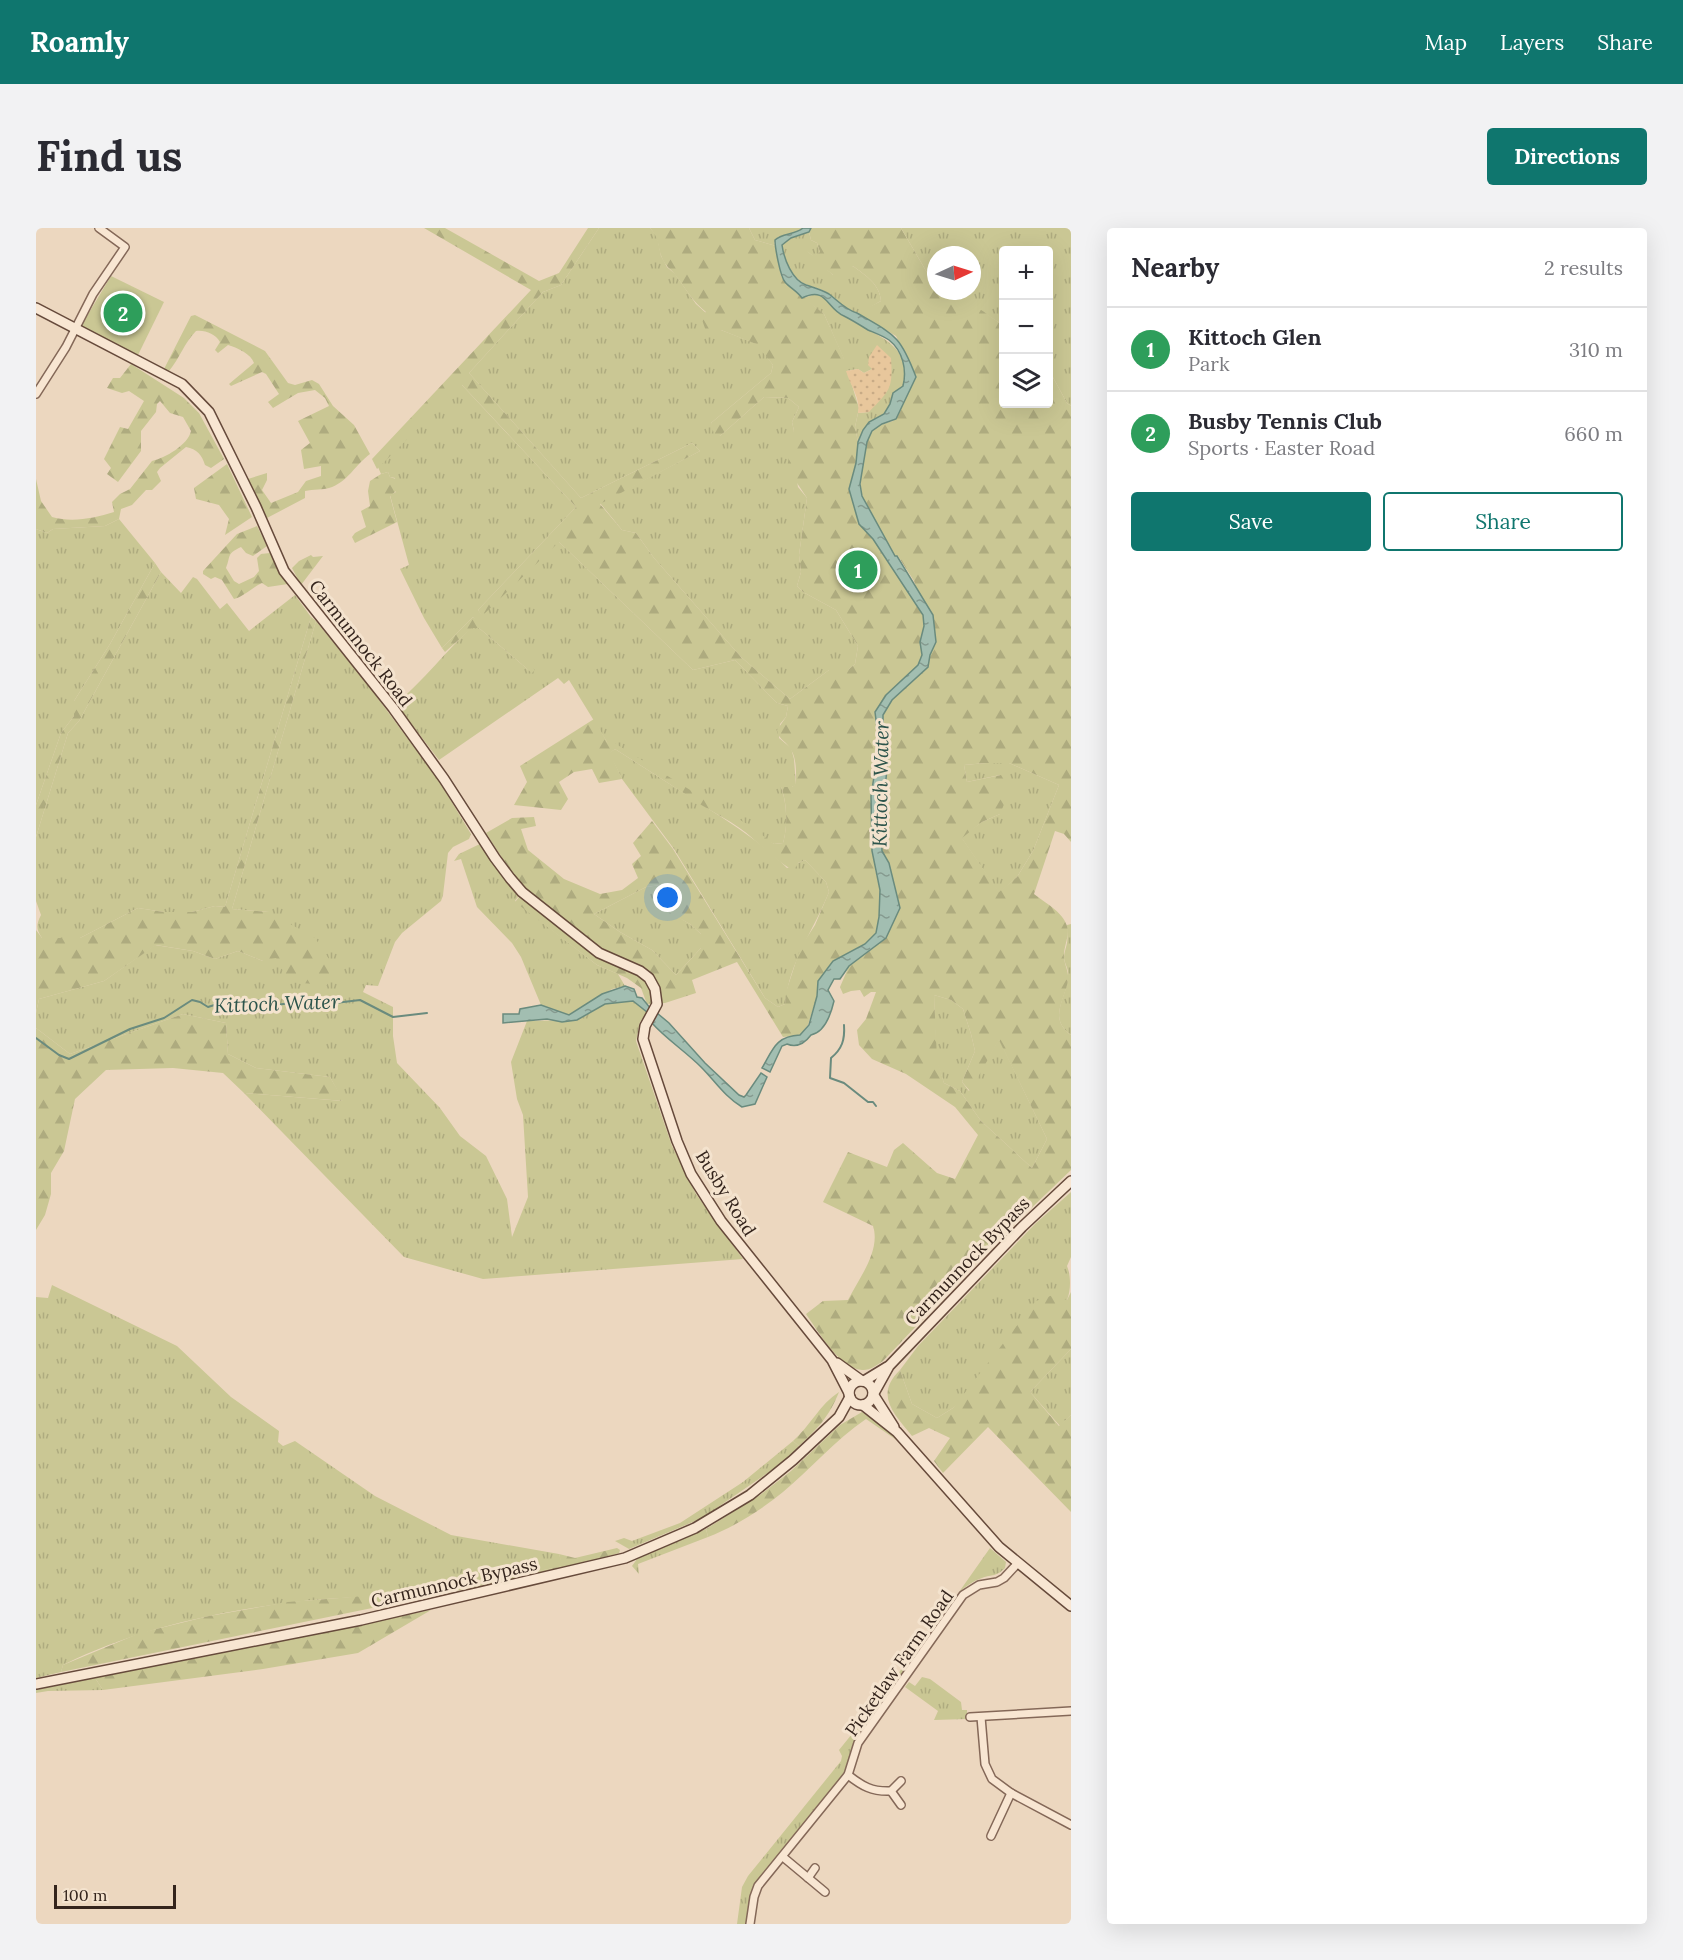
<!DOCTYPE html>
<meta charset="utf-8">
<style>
body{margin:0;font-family:Lora,serif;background:#f2f2f3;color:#2b2b33}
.controls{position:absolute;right:18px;top:18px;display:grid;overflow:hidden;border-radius:6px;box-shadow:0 6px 24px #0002}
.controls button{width:54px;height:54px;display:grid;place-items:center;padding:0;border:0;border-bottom:2px solid #e1e1e2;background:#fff;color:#2b2b33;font:30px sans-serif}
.compass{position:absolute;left:891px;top:18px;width:54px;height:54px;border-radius:50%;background:#fff;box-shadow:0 6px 24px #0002;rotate:86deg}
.scale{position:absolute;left:18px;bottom:15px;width:122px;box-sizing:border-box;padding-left:6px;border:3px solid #34241c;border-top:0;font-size:16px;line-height:21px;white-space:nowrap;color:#34241c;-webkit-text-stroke:4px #f4e3ce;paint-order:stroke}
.you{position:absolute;left:632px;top:670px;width:21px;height:21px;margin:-15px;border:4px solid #fff;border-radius:50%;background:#1a73e8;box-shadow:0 0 0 9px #1a73e833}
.badge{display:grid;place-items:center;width:39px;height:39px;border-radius:50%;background:#0f766e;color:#fff;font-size:20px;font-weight:700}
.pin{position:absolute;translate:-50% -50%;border:3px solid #fff;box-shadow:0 2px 6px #0006}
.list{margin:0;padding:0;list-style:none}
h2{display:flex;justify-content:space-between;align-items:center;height:78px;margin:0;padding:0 24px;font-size:26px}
h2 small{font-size:20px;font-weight:400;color:#7c7c81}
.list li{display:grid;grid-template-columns:39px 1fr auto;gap:18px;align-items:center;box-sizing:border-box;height:84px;padding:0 24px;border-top:2px solid #e1e1e2}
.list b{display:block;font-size:22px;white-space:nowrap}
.list p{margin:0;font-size:20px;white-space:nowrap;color:#7c7c81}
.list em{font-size:20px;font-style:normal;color:#7c7c81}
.actions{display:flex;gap:12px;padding:18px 24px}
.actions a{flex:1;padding:14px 0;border:2px solid #0f766e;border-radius:6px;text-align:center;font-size:21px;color:#0f766e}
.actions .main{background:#0f766e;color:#fff}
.icon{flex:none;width:33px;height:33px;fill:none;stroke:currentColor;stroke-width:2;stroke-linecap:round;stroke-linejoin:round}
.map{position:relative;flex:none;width:1035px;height:1696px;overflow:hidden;border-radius:6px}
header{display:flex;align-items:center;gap:36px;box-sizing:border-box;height:84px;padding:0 30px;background:#0f766e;color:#fff}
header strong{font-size:28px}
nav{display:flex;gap:33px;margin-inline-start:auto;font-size:21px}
.intro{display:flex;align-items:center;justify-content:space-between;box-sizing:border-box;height:144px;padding:0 36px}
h1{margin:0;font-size:42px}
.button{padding:15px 27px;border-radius:6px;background:#0f766e;color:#fff;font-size:21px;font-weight:700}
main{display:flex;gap:36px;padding:0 36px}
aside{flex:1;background:#fff;border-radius:6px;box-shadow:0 6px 24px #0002}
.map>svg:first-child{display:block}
.grass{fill:url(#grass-tufts)}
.forest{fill:url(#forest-firs);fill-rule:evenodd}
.sand{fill:url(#sand-dots)}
.garden{fill:#cac794}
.water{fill:url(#water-ripples);stroke:#6a8b7e;stroke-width:1.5}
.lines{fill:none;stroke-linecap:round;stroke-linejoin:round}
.stream{stroke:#6a8b7e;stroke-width:2}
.street-casing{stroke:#846858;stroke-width:10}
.secondary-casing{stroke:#664a3b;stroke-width:12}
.street{stroke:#f8e6d2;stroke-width:7}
.secondary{stroke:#f8e6d2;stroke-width:9}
.labels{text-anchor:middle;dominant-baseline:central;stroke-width:6;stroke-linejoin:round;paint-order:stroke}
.street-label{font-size:18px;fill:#34241c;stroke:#f4e3ce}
.water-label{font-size:20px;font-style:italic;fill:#2c544b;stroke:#f4e3ce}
</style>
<header>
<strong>Roamly</strong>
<nav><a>Map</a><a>Layers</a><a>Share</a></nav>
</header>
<div class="intro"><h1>Find us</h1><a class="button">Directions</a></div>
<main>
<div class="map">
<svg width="1035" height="1696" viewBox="0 0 1035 1696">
<defs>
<pattern id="grass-tufts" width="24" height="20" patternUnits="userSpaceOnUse" patternTransform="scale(1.5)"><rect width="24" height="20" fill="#cac794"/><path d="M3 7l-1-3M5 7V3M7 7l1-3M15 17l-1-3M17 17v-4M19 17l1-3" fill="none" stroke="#aeab7f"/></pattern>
<pattern id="forest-firs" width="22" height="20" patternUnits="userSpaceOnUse" patternTransform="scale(1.5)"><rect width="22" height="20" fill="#cac794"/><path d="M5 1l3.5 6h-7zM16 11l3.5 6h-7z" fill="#aeab7f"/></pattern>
<pattern id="sand-dots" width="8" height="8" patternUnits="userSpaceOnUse" patternTransform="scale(1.5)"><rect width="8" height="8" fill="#e8c79c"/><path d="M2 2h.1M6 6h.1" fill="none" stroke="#c8ab86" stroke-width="1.8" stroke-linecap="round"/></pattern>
<pattern id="water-ripples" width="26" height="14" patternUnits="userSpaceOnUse" patternTransform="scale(1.5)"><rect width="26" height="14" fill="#a2beb1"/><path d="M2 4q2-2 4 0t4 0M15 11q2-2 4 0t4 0" fill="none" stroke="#859a8f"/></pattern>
</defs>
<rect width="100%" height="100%" fill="#ecd7bf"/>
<!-- grass -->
<g class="grass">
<polygon points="563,0 614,0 621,8 625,28 631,39 639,46 660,76 670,85 685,102 721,116 737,137 735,145 675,195 684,208 728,169 752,170 763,179 756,194 758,203 755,217 762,259 771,270 763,327 765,344 761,358 767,364 800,382 822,418 819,436 812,442 793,442 754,471 705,429 618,330 600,305 586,302 564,275 664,223 656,215 545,270 433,145 507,64 525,57"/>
<polygon points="713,0 767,0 762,4 742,9 738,15 740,18 719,12"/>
<polygon points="865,0 1035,0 1035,178 1031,175 1013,142 1012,22 968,22 967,97 923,69 908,63 936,63 936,27 900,27 900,60"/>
<path d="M773,4L775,12L781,15L784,24L778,29L771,23L797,47L817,38C829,47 844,56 845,73C839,76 828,84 820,85C810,85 798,69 790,64C780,58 769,59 761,50C752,41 748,30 746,17L755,10Z"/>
<path d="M780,66C791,69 797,80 806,86C833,107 878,112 867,158C853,168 858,176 848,186C847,187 842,189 840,190C831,196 826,204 822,214L819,199L822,185L833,184L836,141L828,145L822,141L810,143L807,129L788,86L767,70Z"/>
<path d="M425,156L540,279L442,382L446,387L522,313L657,442L699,432L741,475L752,478L750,489L744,496L743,510L755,520L758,531L760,557L756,559H745C751,575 752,599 747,615L738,616L660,573C692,593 724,613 751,640L769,632L790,654L793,664C777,704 754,732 749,776L742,779L729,770L638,621L586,551L573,525L579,521L654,569L571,514L533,452L528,456L522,450L403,532L360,476C388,452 409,424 436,399L443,400L496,445L437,389L406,420L388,390L364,341L373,337L354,267L360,264L359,250L354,249L352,244L345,246L342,239Z"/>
<polygon points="83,291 119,335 74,416 38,473 38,488 25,505 0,577 0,301 11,305 17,301 69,298"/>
<path d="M125,344L145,365L157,349L161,351L184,381L191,375L213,403L259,367L275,389L189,679L179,678L156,684H128L102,680L44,710H6C0,701 0,697 5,687L0,673V609L32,505L43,493Z"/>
<polygon points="280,393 335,461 403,553 435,606 433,611 417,619 412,625 407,667 405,673 366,705 359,714 342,758 330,757 327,764 357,779 357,808 361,835 404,880 424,908 450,928 471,971 476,1009 492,969 487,887 481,871 475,834 491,793 541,792 569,776 597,773 611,784 604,794 600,813 636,918 660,966 707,1031 447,1051 368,1029 208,865 307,873 294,849 220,840 192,826 190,795 147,786 34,826 0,800 0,785 3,771 68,753 119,717 157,723 179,731 202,723 227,733 233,684 196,681"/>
<polygon points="950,535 973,535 1023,557 997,623 981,649 963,665 925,609 946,594 964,586 964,547 931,554 928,537"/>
<polygon points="446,615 482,669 479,673 561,737 582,746 589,758 576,761 533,787 505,777 485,729 476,715 441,679 425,631 418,633 423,626"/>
<polygon points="625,657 632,683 654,696 665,706 665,720 640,747 616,722 584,704 558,686 610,659"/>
<path d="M1035,696V807C1010,789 1032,769 1032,747C1033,741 1028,735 1028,729C1028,725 1030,720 1031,715C1032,709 1031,703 1031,697Z"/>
<polygon points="898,767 915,772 927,781 935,806 939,823 926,854 933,863 963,811 1011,911 996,940 945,893 924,863 908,855 900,831"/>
<path d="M1035,964V1029L1031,1038C1035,1048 1035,1062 1031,1072L917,1180L901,1190L876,1176L864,1142L882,1118L999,996Z"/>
<path d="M16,1057L141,1118L195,1169L243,1203L242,1214L247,1218L259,1213L339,1268L415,1307L523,1326L527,1338C491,1345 455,1355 419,1361C364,1370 307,1367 251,1375C174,1385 97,1402 27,1437L25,1444L0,1450V1069L12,1070Z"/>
<polygon points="1035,1121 1035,1187 1024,1198 994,1164"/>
<polygon points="757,1213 763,1218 746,1235 666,1290 593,1321 579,1313 588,1310 596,1313 644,1295 707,1254"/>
<polygon points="670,1301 672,1309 602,1336 603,1346 596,1338 601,1331"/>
<path d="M954,1320L970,1334L969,1340C960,1349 957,1346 946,1350C937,1353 930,1358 923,1364Z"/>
<polygon points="881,1419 883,1421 818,1515 812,1537 807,1546 717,1662 710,1696 701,1696 706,1659 712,1648 805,1533 806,1528 803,1522 845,1470"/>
<polygon points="886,1449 894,1451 925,1474 926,1482 931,1482 931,1491 898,1492 902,1483 869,1459 873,1454 879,1458"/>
<polygon points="59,1450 67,1462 12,1463 0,1465 0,1462"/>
</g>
<!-- forest -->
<g class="forest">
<path d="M388,0H409L503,53L523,45L552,0H563L525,57L507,64L433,145L545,270L656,215L664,223L564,276L586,302L600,305L618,330L705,429L754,471L793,442H812L819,436L822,418L800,382L767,364L761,358L765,344L763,327L771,270L751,240L755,217L750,214L758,203L756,194L763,179L752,170L728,169L684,208L678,206L675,195L735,145L737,137L720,116L685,102L677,105L670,103L665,89L670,84C657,74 650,61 640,48C635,41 629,38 626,30C621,17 624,11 614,0H713L719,12L740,18L745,48L749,54L788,86L807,128L823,180L819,199L822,214L820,235L813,261L823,296L837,311L887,387L888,398L884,414L886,427L882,437L850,467L839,484L843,516L835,568L839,641L844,662L843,689L840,705L829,716L797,733L782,753L781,768L772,797L764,807L747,809L701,734L656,752L660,765L629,775L611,776L605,760L591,750L561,737L479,674L489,662L468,633L450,605L476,590L498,589L500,598L485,601L492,622L528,651L564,666L586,662L602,650L596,636L605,628L597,615L616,593L637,621L729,770L742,779L749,776L750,764L762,727L768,714L779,697L793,664L790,654L769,632L762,635L758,642C746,639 718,610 705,601C691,591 675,583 660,574L663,567L714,598L738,616L747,615C752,598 751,574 745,559H756L760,556C760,546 761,531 755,522C751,513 743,513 741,502L750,489L752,478L741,475L699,432L657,442L523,314L446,388L442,382L540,279L426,157L341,241L336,231L495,62ZM625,657L632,684L654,696L665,706V720L640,747L616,722L584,704L558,686L610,659Z"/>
<path d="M775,0H865L900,60V63C924,63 948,85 967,97L968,176H1012L1013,142L1031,175L1035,178V614L1028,606L1019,603L998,666C1008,674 1027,684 1031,698C1034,709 1027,719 1028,730C1029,738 1033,744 1032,752C1029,773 1012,790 1035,807V942L960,1014L847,1133C841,1137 833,1143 826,1142C803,1140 782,1103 770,1086L787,1073L812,1072C823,1050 845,1023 837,998L787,974L812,924L851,939L858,922L867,915L901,945L919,951L942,907L919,879L870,846L836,831L823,817L821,802L830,791L840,764H835L828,769L824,762L815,763L807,766L804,759L813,738L839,719L862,669L858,663L853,635L846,623L845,595L852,533L847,500V487L856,472L892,439L894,427L900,414L878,353L862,328H859C848,309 832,288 826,266C822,254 828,213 836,203C842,197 850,195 857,193L880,149L860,108L821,85L845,73C844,56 829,47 817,38L804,50L797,47L791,42L783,44L773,39L766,22L778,28L784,24L781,15L775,12L773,4ZM950,535H973L1023,557L997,623L981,649L963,664L926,610L946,594L964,586L974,562L965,547L931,554L928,537ZM898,767L915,772L927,781L935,806L939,823L926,854L934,863L963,812L1011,911L996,940L945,893L924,863L908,855L901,831Z"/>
<path d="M159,87L229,123L252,155L259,157L276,152L283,156L297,178L318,197L334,226C320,236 311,255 293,260C288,262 277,261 269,263V270L231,290L212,251L231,245V252L226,262L235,275L262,264L270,253L285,248V238L268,241L265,222L274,215L262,193L293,178L289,170L279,162L262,165L237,180L232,174L243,166L230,146L226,144L195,158L193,156L218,135C215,126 202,120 192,117L182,125L179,122L184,114C179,106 170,102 160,103C148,115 144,130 133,143L128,141L155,88Z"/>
<path d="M95,136L148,170L163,185L188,231L175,240L169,237C166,227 161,221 150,219L124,240L121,244L125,253L116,262H110L96,277L85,281L83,291L69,298L17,301L11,305L0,301V251L5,273L16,289C37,295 58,290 78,284L76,274L84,266L94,261L116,233C129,230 152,217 155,203L147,189L134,185L124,173L121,176L120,184L105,203V223L82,254L71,246L75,240L68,231L84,199L92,201L108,173L93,163L86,165L71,160L77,150H84Z"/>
<polygon points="191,236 216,289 189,307 193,291 183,277 160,271 158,260"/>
<polygon points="352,244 354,249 363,252 364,260 354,268 361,294 319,315 316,309 319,305 330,299 325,283 334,278 332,263 334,253 345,246"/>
<path d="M221,298L231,318L217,328L210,325L205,319C190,326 195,328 190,340L198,353L203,356L218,349L223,343L221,330L225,326L234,325L252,356L232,359L226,355C217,359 206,370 198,371L186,352L179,349L175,351L167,346V343L201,306Z"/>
<polygon points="275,327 277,329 287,328 265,357 256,340 263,333"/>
<polygon points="119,335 125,344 43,493 32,505 0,609 0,577 25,505 38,488 38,473 74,416"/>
<polygon points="275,389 280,393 196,681 233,684 279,710 295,734 291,757 253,754 240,730 227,733 202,723 179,731 157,723 120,717 68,753 3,771 0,785 0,702 6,710 44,710 102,680 128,684 156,684 179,678 189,679"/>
<polygon points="437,389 451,399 499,442 496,445 443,400 436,400 409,424 406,420"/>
<polygon points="558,491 571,514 580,516 659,565 654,569 579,521 574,525 586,551 563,555 556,541 538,544 523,554 532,571 525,582 478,577 491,554 484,538"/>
<polygon points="147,786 190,795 192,826 220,840 294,849 308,873 208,865 187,845 137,840 70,842 39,871 28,923 15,945 15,966 9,987 0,1002 0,800 34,826"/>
<path d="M1035,1064V1121L994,1164L1023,1198L1035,1187V1284L952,1199L907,1245L898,1233L914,1210L893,1200L876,1208C858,1186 838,1167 864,1142L876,1176L901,1190L917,1180L1000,1073L1017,1067L1031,1072Z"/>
<path d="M803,1164C793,1189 782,1200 763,1218L757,1213C774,1198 784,1176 803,1164Z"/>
<path d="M826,1184L849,1200L862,1213L830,1191C799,1212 775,1241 747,1264C725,1282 698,1299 672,1309L670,1301L724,1267L755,1243L804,1197Z"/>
<polygon points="581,1320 584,1322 583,1325 531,1340 25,1444 27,1437 104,1405 173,1388 252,1374 419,1361 526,1338 523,1326 539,1330"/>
<polygon points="395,1382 322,1425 227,1441 67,1462 59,1450"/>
</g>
<!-- sand -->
<path class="sand" d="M841,117L855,130C857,161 854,162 833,184L822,185C825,171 814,157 810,143L822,141L828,145L836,141L832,137L833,129Z"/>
<!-- garden -->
<polygon class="garden" points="75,48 128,74 102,127 45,98"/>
<!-- water -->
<g class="water">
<path d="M767,0H775L773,4L755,10L746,17C748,31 756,52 770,57C779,60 785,61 793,66C802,73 810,82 821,85C859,107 864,107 880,149L860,191L846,196L836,203L831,214L824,256L826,268L859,328H861L897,387L900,414L894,427L892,439L856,472L847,487V500L852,533L845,595L846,623L853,635L864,680L850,710L813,738L804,751H798L792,762L798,773C795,786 789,804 775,807C769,815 761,820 751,816L746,818L734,844L726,840C737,821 740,808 764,807L773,797L781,768L782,753L797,733L829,716L840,705L843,689L844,662L836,623L835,568L843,516L839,484L850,467L882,437L886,427L884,414L888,398L887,387L837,311L823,296L813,261L820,235L822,214L827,202L833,194L848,186L854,176L857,165L867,158C871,142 867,123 853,112C847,108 839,105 832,102C824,97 816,92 808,88C790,80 791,58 766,70C761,63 754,60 749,54C744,48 739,19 739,12C746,5 759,7 767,0Z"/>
<polygon points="589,758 598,761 601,769 606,770 615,781 611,784 597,773 569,776 541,792 526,794 511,791 467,795 467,786 483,786 484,781 505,777 533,787 566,766"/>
<path d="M621,785L633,795L669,835L703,867L708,869L710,867L725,845L731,849L719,876L706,879C689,869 679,853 665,839C649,823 630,811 615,794Z"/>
</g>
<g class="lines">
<!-- stream -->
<g class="stream">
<path d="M808,797C809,812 806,821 795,830L794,850L808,855L832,874H837L840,878"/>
<polyline points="0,810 23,827 33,831 94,801 128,790 156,772 164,774 172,779 188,774 220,772 240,777 262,774 291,776 324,772 357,789 391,785"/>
</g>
<defs>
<g id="street">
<polyline points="0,166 30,119 57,66 89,19 63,0"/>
<polyline points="934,1489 1035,1483"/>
<polyline points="945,1489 949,1536 956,1551 975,1565 1035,1597"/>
<path d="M812,1547C826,1558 836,1564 855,1563L865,1553"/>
<polyline points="855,1563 865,1577"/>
<polyline points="955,1608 975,1565"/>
<polyline points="747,1629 789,1664"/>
<polyline points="772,1650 779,1640"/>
<polyline points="714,1696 718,1669 722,1658 812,1547 822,1515 927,1367 943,1357 961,1354 968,1350 982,1335"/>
</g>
<g id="secondary">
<polyline points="0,80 146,156 173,184 220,279 248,343 357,480 408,551 459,630 474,650 486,664 563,725 604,743 613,750 619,761 621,776 609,798 607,811 641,913 655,946 685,993 796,1132 813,1165"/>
<polyline points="801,1135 826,1153"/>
<circle cx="825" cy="1165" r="12"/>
<polyline points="828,1153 851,1139"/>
<polyline points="838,1165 853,1138 986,999 1035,953"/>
<polyline points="837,1166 858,1199"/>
<polyline points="827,1177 861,1204 963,1319 1035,1378"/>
<polyline points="0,1456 325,1392 589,1330 659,1300 714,1267 757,1232 803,1189 814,1169"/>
</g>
</defs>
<!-- street casing -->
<use href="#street" class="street-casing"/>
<!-- secondary casing -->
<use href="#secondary" class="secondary-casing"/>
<!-- street -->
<use href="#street" class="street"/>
<!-- secondary -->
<use href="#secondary" class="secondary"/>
</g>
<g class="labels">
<!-- street labels -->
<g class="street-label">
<text transform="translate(325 415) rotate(52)">Carmunnock Road</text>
<text transform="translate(690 965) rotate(58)">Busby Road</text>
<text transform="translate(931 1033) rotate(-46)">Carmunnock Bypass</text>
<text transform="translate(418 1354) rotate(-13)">Carmunnock Bypass</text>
<text transform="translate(863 1435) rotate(-55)">Picketlaw Farm Road</text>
</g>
<!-- water labels -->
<g class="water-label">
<text transform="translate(844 556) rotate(-89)">Kittoch Water</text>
<text transform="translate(241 775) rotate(-2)">Kittoch Water</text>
</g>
</g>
</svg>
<div class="controls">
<button>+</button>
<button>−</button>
<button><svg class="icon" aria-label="layers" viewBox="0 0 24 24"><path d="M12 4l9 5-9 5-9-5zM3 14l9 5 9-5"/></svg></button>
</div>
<svg class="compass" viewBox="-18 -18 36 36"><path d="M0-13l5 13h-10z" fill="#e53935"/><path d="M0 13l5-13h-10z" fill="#7c7c81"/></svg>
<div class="scale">100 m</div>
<div class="you"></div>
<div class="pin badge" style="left:822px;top:342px;background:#2e9e5b">1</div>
<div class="pin badge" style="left:87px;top:85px;background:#2e9e5b">2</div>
</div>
<aside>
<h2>Nearby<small>2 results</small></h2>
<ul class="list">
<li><span class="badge" style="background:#2e9e5b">1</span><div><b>Kittoch Glen</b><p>Park</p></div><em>310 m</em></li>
<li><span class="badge" style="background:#2e9e5b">2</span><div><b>Busby Tennis Club</b><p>Sports · Easter Road</p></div><em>660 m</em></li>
</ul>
<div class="actions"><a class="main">Save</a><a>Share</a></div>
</aside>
</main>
